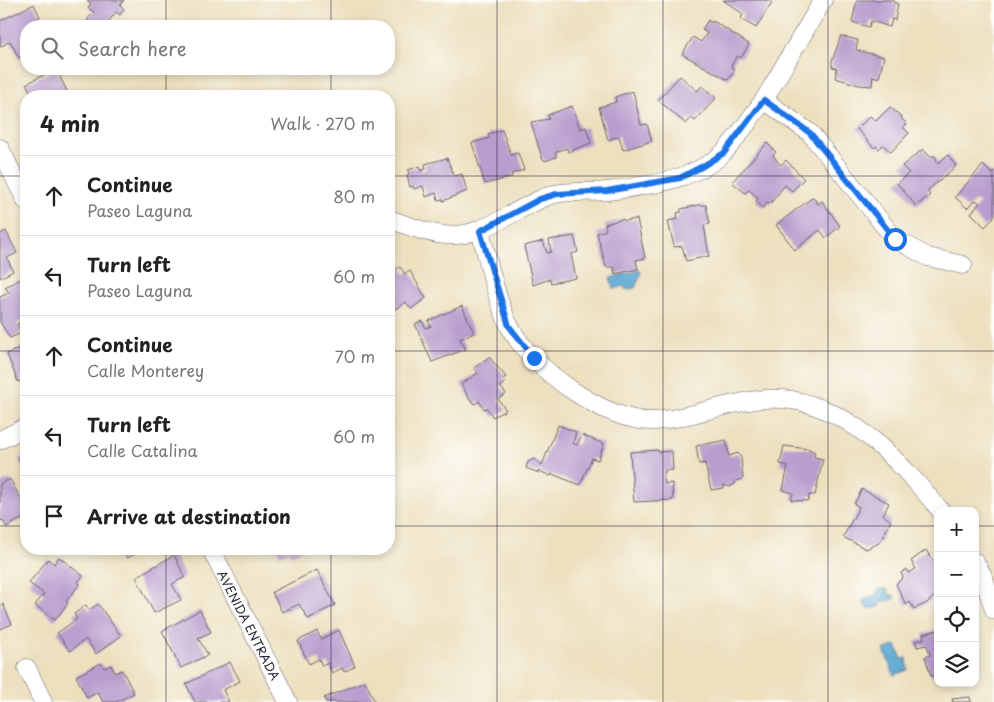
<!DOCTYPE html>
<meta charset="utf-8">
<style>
body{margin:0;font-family:"Playpen Sans",sans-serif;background:#f2f2f2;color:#222}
.controls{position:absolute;right:15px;bottom:15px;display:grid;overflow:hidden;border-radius:10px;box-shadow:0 2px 8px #0003}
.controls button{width:45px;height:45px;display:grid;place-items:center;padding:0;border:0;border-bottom:1px solid #e0e0e0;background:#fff;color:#222;font:25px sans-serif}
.stop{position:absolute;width:15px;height:15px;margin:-11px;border:4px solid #1a73e8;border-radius:50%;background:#fff}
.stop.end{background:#1a73e8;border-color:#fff;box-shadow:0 1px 5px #0008}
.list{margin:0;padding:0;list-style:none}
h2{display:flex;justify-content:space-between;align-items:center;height:65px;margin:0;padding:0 20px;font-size:21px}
h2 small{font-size:16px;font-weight:400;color:#767676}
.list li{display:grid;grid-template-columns:32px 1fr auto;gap:15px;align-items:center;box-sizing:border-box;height:80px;padding:0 20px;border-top:1px solid #e0e0e0}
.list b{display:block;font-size:19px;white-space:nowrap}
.list p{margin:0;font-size:16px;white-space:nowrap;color:#767676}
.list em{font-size:16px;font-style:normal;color:#767676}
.icon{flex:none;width:28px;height:28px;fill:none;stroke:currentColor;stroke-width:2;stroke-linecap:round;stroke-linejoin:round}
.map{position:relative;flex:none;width:994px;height:702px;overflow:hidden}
.search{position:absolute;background:#fff;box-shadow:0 2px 8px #0003;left:20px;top:20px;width:375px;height:55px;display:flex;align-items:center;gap:12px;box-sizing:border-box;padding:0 18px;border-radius:20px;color:#767676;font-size:19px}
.panel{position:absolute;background:#fff;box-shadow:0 2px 8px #0003;left:20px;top:90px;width:375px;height:465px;border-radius:20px}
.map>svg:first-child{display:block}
.water{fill:#58a5d1;stroke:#3d6486}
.building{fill:#b89dce}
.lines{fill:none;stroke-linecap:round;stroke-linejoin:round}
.minor-casing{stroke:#696469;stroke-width:19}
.minor{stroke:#fff;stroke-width:18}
.route{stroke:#1a73e8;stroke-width:6}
.grid{fill:none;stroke:#22223b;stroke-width:1;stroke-opacity:0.55}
.labels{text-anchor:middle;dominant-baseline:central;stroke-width:4;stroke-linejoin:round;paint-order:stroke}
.street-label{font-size:12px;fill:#22223b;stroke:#fdfcf7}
</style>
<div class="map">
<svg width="994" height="702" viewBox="0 0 994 702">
<rect width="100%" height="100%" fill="#fdfcf7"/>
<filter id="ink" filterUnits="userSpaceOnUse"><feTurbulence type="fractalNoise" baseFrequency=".02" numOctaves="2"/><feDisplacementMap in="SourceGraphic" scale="10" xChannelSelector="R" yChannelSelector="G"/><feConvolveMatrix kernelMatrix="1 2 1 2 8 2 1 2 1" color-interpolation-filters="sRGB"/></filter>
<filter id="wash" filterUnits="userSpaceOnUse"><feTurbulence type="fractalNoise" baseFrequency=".0096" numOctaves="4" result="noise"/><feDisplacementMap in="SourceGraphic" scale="20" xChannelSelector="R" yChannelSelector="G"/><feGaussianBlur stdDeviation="1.12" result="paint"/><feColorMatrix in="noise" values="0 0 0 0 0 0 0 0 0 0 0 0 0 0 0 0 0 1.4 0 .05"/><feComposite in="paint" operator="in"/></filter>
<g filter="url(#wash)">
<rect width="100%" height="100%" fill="#ede0bf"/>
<!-- water -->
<g class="water">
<polygon points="640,270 641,274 635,288 626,290 624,286 614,289 610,278"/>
<polygon points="879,589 887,589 890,595 894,595 894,599 881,603 880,607 867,609 862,601 875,595"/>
<polygon points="896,645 902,659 907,658 908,670 894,675 884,650"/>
</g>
<g id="blocks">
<!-- building -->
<g class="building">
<polygon points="87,0 124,0 120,5 124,9 120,15 116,12 105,26 95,26 87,20 94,12 88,8 91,3"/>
<polygon points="723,0 768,0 772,2 756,28 741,19 743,14"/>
<polygon points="857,0 894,0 893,2 898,4 895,20 892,19 890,27 871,21 869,27 852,22"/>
<polygon points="34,4 40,17 34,21 37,26 26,26 26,54 19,58 10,41 0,47 0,21"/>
<polygon points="708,20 712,23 713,21 749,44 741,58 737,56 731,66 735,70 728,80 682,54 693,37 701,42 707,33 702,30"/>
<polygon points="841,36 858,40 856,50 884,57 879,78 873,76 872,86 859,85 835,78 837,68 832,67 832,61"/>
<polygon points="56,69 68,93 61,96 33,96 26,84"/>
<polygon points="680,76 697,91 702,86 716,98 695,121 691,118 686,124 658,100"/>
<polygon points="633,91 641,125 647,124 652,141 623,150 619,136 608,140 599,107 616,102 615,97"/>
<polygon points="572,106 580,129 586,127 591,143 568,152 567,148 556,152 556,157 545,161 542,158 531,122 549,119 548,115"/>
<polygon points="890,107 902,117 901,118 907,124 903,127 909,133 891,152 883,145 879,149 876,146 874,148 857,129 870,116 876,121"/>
<polygon points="502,130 511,155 518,153 524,170 511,174 512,177 485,184 472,143 489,138 488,134"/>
<polygon points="767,143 776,152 773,155 777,161 781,165 786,160 804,179 792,191 785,185 770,204 768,202 763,208 756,201 758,198 749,190 745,193 732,182"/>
<polygon points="923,149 929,156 935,156 938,163 948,155 956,166 927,191 930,195 916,206 897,183 909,173 902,166"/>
<polygon points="447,158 454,176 462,174 467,191 443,201 443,199 438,200 436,193 426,197 423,186 414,189 413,186 410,187 407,175 409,174 408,170 420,166 421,171 426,169 425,164"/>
<polygon points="983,165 992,174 994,171 994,217 985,227 971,213 980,203 976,200 967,208 955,197"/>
<polygon points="813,197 818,204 822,201 840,226 826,238 820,230 795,250 776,225"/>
<polygon points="698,205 706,205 710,224 704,225 709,256 686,261 682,246 674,247 668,221 678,219 677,213 681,212 681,209"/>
<polygon points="623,219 624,221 637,219 645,258 636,260 638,269 615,274 614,267 606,267 597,233 606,230 605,224"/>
<polygon points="6,231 17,253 7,258 13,271 0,278 0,234"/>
<polygon points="574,236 578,252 571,254 576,278 551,283 550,279 533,285 524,246 543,241 547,253 551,252 549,240"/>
<polygon points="400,267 405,274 410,271 426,298 411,309 406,302 389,313 389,274"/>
<polygon points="25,277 26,319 17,324 21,333 10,338 0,322 0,297 9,293 5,287"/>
<polygon points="462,306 474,333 460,339 466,349 432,362 415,324 422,321 426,328 431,326 428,321"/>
<polygon points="26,345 26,384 24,379 18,382 7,354"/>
<polygon points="489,357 506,377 503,379 506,382 500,386 506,394 498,399 506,410 493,417 487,408 484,409 479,401 475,404 469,398 461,384 478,373 474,368"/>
<polygon points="558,425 576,432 573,443 577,445 582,435 604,444 598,460 592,458 580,485 552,474 551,476 539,471 539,473 526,468 528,462 534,459 542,465"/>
<polygon points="726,440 729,456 738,453 741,458 743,479 735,481 736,483 730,487 724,485 724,488 711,490 705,463 699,464 696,446"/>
<polygon points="784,446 809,449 815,452 814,457 823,459 815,495 809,495 808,501 791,500 793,493 783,490 788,466 780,464"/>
<polygon points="658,450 658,452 672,451 673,470 665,470 664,477 665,484 672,483 673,500 634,502 630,452"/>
<polygon points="26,456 26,474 19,459"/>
<polygon points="10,479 26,508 26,517 6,527 3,520 0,521 0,484"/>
<polygon points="862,489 889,503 883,515 891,521 879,543 866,549 843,537 859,507 854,504"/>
<polygon points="122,549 145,549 127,558"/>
<polygon points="277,549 304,549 291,555 289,551 280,555"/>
<polygon points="926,550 933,561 936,559 938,562 938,593 927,603 914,609 910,602 906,605 896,584 903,577 901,573 907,569 909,573 916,569 911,561"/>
<polygon points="174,555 185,577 172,584 181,600 154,613 136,577"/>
<polygon points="59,557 83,576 78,582 80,584 66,601 68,603 55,620 35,605 44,594 29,583 48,559 54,564"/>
<polygon points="317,570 335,605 308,619 299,604 282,612 272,592"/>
<polygon points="3,604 12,624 0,629 0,606"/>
<polygon points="98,604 121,636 96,654 86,639 70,651 57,633 77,619 74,614 86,605 89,610"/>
<polygon points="200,610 211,632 198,638 208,655 181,668 162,631"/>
<polygon points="339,630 355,666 344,672 342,668 332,673 328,663 322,666 319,659 309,664 298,641 317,631 321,639"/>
<polygon points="938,630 938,675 931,676 925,657 930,655 928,648 926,645 917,647 915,641 924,639 923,634"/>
<polygon points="230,662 240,681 223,690 229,702 195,702 186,684"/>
<polygon points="101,663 104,668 111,665 115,673 122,670 134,693 116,702 103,702 98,692 87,698 76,676"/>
<polygon points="365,681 375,702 326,702 324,698"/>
<polygon points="970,697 971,702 953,702 952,699"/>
</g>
</g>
</g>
<g filter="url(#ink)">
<use href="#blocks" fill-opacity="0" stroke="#696469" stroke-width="1"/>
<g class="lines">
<defs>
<g id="minor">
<polyline points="764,100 823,0"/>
<polyline points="0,148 26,201"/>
<path d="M389,219C445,239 456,244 510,215C525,207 539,198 555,194C572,190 591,193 608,191C645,186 698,180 725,151C739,136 751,117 764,100L810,133L895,239L928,257L963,265"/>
<path d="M480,231C489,262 495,296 509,325C529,367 607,424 655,421C701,417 745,393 792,400C856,411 901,464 941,511"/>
<polyline points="0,440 26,427"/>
<polyline points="211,549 288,702"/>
<polyline points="975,562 984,578 994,610"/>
<polyline points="27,668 43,702"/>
</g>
</defs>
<!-- minor casing -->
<use href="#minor" class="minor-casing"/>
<!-- minor -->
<use href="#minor" class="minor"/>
</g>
</g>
<g class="lines" filter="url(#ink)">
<!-- route -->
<polyline class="route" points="534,358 509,326 480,231 540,199 557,194 607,191 680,178 703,166 724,153 764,100 810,133 895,239"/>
</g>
<!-- grid -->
<path class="grid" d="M166,0V26M331,0V26M497,0V702M663,0V702M828,0V702M166,69V96M331,69V96M0,176H26M389,176H994M0,351H26M389,351H994M0,526H26M389,526H938M975,526H994M166,549V702M331,549V702"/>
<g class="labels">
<!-- street labels -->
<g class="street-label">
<text transform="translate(249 625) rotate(63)">AVENIDA ENTRADA</text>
</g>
</g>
</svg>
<div class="controls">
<button>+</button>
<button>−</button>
<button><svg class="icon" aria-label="locate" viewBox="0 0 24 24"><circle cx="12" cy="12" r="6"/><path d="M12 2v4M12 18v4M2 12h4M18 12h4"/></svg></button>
<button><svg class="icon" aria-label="layers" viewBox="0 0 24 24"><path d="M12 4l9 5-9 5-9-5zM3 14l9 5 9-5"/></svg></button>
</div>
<div class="stop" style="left:895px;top:239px"></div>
<div class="stop end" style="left:534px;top:358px"></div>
<div class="search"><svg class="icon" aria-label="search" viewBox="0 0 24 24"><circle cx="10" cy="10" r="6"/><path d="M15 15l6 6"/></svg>Search here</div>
<section class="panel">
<h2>4 min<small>Walk · 270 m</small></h2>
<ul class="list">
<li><svg class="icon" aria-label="ahead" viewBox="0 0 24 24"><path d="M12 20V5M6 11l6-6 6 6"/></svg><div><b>Continue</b><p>Paseo Laguna</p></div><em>80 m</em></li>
<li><svg class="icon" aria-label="left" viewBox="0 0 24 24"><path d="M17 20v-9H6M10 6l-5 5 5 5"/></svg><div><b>Turn left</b><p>Paseo Laguna</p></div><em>60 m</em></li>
<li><svg class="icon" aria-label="ahead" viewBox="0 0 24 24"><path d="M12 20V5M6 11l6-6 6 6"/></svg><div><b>Continue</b><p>Calle Monterey</p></div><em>70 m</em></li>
<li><svg class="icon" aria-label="left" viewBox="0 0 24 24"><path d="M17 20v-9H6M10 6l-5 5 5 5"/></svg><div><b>Turn left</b><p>Calle Catalina</p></div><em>60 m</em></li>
<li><svg class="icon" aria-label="arrive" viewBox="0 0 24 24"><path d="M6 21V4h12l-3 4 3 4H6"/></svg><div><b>Arrive at destination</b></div></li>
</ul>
</section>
</div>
